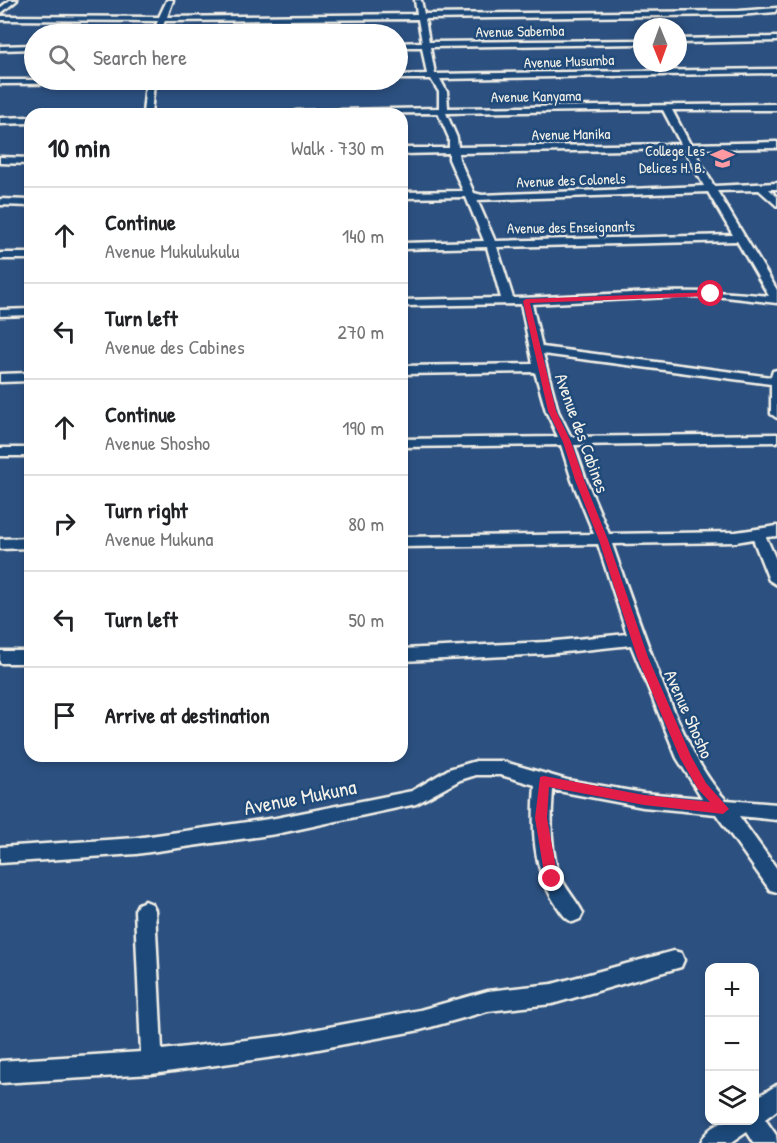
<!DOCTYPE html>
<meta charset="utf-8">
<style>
body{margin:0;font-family:"Patrick Hand",sans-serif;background:#f2f2f2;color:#202124}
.controls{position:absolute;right:18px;bottom:18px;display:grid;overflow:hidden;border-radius:12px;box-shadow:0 3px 9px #0003}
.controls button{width:54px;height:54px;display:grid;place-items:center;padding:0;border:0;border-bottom:2px solid #e0e0e0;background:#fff;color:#202124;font:30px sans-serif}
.compass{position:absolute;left:633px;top:18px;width:54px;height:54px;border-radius:50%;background:#fff;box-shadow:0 3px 9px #0003;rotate:179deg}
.stop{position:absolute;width:18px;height:18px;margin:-14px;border:4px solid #e11d48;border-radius:50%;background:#fff}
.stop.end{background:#e11d48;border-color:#fff;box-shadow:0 2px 6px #0008}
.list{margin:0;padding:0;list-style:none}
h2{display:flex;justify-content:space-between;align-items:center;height:78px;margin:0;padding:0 24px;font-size:26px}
h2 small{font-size:20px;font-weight:400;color:#757577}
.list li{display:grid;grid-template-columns:39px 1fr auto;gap:18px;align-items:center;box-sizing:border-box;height:96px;padding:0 24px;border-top:2px solid #e0e0e0}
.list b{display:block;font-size:22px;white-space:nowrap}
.list p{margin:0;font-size:20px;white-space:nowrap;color:#757577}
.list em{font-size:20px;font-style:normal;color:#757577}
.icon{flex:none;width:33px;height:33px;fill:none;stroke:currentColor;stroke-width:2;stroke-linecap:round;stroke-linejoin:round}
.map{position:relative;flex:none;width:777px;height:1143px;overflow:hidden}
.search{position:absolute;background:#fff;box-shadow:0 3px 9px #0003;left:24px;top:24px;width:384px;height:66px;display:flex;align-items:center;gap:15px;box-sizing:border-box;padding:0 21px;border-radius:33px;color:#757577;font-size:22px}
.panel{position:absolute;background:#fff;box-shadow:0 3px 9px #0003;left:24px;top:108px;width:384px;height:654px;border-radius:18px}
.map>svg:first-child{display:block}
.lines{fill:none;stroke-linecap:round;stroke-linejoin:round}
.minor-casing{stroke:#f4f1e8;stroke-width:5}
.minor{fill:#1f4a7a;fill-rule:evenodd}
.route{fill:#e11d48}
.labels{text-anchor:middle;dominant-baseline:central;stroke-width:5;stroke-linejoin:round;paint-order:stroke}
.far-street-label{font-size:15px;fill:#f4f1e8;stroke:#1f4a7a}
.far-poi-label{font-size:15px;fill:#f4f1e8;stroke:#1f4a7a;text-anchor:end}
.street-label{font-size:18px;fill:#f4f1e8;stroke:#1f4a7a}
.near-street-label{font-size:21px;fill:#f4f1e8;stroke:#1f4a7a}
</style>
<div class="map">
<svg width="777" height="1143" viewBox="0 0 777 1143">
<rect width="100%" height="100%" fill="#2c5181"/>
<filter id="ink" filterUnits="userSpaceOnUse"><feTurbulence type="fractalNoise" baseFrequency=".0167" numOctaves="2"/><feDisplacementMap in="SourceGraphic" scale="12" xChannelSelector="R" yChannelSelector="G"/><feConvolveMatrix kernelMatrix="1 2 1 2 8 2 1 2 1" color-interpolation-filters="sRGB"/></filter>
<g filter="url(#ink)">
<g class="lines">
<defs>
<g id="minor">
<polygon points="10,0 17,0 0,14 0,8"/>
<path d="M167,0H173L167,17L417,14L415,0H421L424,14L739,11L777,8L775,12L739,15L425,19L429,42L642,40V44L430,47L435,74L777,69V73L440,79L447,92L448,108L777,104V110H672L690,144L777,142V148L693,149L714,186L777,183V189H769L777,197V206L759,190L717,191L777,290V303L725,297L687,296L532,304L542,347L771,377L773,371L777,370V418L771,414V384L543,354L558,411L571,437L777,434V442L574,445L586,480L609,534L736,532L777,526V536L766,537L777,562V585L769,580L753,539L736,542L612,544C631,599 650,654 673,709C688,742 701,773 726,800L777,804V820L739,816L777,869V892L770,890L716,814L643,807L553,790C551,818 549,855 562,880C568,892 577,901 583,913L580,919L573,922C565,919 562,913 557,906C532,869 532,828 535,785L501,775H476L460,780L416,804L276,834L136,854L0,863V847L136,838L276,818L412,791L449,769L476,761H501L567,780L643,793L702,798L677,758L631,645L546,654L402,661V649L546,642L627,634L598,544L402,547V537L594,534L572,480L561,445L402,447V439L558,437L546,411L535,372L402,374V366L533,364L521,304L402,306V300L501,298L487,247L402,249V243L484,241L466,197L402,198V192L463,191L449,159V153L402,154V148H449V138L438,113L292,114L296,111L439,108V92L431,79H398V75L427,74L422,47H398V43L422,42L418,19L165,21L159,34H152L158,21L0,20V16L159,17ZM663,110L681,144L458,147L457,138L446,113ZM684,149L704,186L482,195L474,193L459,159L458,153ZM708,192L733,235L495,241L477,200ZM737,241L769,296C683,286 599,296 513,298L497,247Z"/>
<polygon points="777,37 777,41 678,43 678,39"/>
<polygon points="34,45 34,49 0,50 0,46"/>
<polygon points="0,80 234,80 230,82 154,83 151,114 143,114 146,83 0,84"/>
<polygon points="241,80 313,80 309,82 245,82"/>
<polygon points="30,117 30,123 0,124 0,118"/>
<polygon points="0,157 30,158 30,164 0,163"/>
<polygon points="0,199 30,200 30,206 0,205"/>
<rect x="0" y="253" width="30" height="6"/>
<polygon points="30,309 30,315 0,316 0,310"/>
<polygon points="30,373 30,381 0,382 0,374"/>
<rect x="0" y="448" width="30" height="8"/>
<polygon points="30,538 30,548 0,549 0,539"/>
<rect x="0" y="651" width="30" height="12"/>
<polygon points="145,901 152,904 155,910 162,1050 281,1036 420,1010 488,991 552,984 674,951 681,953 684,960 681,967 674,969 552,1004 488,1011 420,1030 281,1056 152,1074 0,1083 0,1061 141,1052 135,910 138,904"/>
<path d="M777,1085V1110L765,1119L776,1135L777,1143H754L747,1132L731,1143H700C711,1119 732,1120 754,1120V1099Z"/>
</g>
</defs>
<!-- minor casing -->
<use href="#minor" class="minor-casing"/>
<!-- minor -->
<use href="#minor" class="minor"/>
</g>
</g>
<!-- route -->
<polygon class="route" points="713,292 711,296 530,303 556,411 571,442 584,480 608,540 648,657 691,756 706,783 729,809 723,814 644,805 549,787 547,818 558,879 552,885 545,879 535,818 540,777 544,776 644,795 710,802 698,789 680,758 637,657 599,540 575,480 563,442 548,411 523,301 526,299"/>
<!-- icons -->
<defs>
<symbol id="school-bare" viewBox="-9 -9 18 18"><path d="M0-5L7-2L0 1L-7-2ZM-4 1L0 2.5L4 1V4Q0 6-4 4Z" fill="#ff9aa2" stroke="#1f4a7a" stroke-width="2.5" paint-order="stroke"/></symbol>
</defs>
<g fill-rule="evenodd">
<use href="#school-bare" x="706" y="142" width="33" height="33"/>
</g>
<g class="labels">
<!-- far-street labels -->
<g class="far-street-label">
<text transform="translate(520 31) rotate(-1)">Avenue Sabemba</text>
<text transform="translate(569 61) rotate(-2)">Avenue Musumba</text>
<text transform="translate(536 96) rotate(-1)">Avenue Kanyama</text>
<text transform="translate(571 134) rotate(-1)">Avenue Manika</text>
<text transform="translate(571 180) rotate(-2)">Avenue des Colonels</text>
<text transform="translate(571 227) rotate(-1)">Avenue des Enseignants</text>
</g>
<!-- far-poi labels -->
<g class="far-poi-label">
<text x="705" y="150">College Les<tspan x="705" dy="17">Delices H. B.</tspan></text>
</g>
<!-- street labels -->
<g class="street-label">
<text transform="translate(582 433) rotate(70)">Avenue des Cabines</text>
<text transform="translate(689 714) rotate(66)">Avenue Shosho</text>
</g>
<!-- near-street labels -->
<g class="near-street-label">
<text transform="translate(300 797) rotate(-11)">Avenue Mukuna</text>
</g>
</g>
</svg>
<div class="controls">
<button>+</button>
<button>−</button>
<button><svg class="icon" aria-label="layers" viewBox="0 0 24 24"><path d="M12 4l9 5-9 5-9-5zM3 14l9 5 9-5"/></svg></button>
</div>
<svg class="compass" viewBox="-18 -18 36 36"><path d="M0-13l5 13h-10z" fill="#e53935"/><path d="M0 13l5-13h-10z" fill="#757577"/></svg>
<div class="stop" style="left:711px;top:294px"></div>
<div class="stop end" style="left:552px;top:879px"></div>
<div class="search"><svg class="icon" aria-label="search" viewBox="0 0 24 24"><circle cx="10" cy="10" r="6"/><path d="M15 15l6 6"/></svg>Search here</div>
<section class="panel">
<h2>10 min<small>Walk · 730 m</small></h2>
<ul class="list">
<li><svg class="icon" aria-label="ahead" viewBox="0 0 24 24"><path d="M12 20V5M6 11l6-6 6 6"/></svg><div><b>Continue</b><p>Avenue Mukulukulu</p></div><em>140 m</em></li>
<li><svg class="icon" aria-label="left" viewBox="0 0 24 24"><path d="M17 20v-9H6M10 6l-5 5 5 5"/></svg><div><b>Turn left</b><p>Avenue des Cabines</p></div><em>270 m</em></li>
<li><svg class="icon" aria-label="ahead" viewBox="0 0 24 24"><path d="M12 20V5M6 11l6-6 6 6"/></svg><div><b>Continue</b><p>Avenue Shosho</p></div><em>190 m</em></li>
<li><svg class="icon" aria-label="right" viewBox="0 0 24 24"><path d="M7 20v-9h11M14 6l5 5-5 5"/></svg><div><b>Turn right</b><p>Avenue Mukuna</p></div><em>80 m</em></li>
<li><svg class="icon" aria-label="left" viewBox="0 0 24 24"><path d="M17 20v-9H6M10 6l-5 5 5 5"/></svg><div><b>Turn left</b></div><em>50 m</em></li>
<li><svg class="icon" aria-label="arrive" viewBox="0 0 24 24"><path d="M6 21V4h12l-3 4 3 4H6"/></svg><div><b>Arrive at destination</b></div></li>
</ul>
</section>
</div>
